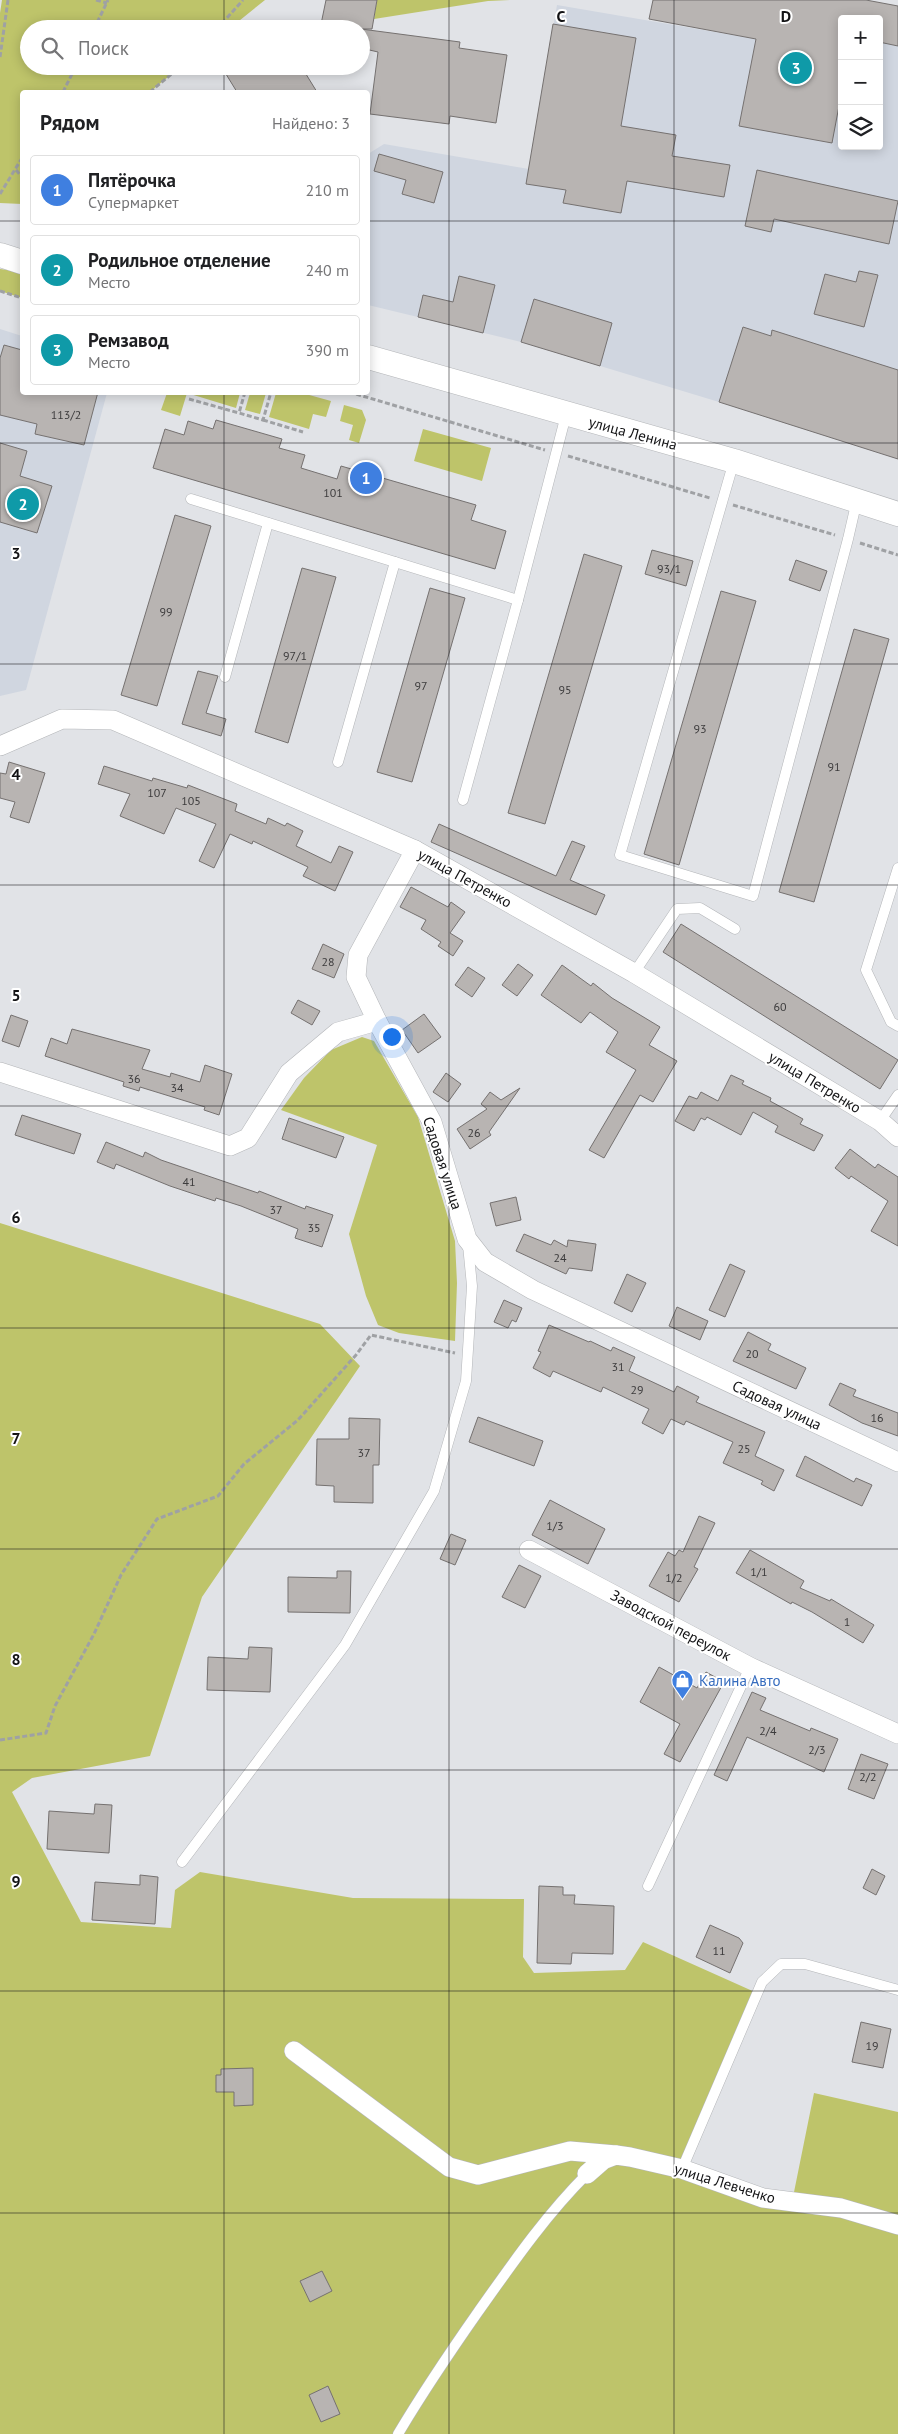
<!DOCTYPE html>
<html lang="ru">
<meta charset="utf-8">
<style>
body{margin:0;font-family:"PT Sans",sans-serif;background:#f2f2f2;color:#202124}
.controls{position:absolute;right:15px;top:15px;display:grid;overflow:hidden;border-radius:5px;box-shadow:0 2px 12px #0003}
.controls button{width:45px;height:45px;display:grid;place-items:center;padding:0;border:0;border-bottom:1px solid #e0e0e0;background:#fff;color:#202124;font:25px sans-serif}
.you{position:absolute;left:391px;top:1036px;width:18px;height:18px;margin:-12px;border:4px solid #fff;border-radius:50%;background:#1a73e8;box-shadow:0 0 0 8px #1a73e833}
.badge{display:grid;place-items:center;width:32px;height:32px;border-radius:50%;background:#0b8043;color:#fff;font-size:16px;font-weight:700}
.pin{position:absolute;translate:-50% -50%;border:2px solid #fff;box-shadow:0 1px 5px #0006}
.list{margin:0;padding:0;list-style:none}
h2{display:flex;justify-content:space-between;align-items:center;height:65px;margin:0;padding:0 20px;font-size:21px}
h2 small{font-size:16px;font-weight:400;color:#757577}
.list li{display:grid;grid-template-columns:32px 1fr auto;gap:15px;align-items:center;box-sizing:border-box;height:70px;margin:0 10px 10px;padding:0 10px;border:1px solid #e0e0e0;border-radius:5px}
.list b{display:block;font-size:19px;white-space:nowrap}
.list p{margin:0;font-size:16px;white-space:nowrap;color:#757577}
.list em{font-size:16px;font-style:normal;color:#757577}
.icon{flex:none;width:28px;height:28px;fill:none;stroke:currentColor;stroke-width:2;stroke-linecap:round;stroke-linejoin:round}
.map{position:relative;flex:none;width:898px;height:2434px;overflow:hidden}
.search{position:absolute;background:#fff;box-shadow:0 2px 12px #0003;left:20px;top:20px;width:350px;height:55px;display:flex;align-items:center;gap:12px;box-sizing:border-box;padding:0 18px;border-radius:28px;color:#757577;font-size:19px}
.panel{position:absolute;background:#fff;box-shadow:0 2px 12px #0003;left:20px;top:90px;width:350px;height:305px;border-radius:5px}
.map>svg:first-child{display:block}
.built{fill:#d0d6e0}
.green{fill:#bec46a}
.building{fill:#b8b4b2;stroke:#757170}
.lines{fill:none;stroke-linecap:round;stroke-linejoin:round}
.service-casing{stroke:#b4b6b9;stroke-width:11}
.minor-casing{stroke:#b4b6b9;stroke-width:20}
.tertiary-casing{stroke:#b4b6b9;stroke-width:25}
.path{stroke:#9fa1a4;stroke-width:3;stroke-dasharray:5 2.5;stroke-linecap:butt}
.service{stroke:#fff;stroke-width:10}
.minor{stroke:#fff;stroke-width:19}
.tertiary{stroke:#fff;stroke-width:24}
.grid{fill:none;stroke:#131315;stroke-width:1;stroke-opacity:0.55}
.labels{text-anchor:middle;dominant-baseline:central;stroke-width:4;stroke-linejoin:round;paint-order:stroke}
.number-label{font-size:12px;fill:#3c3b3c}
.street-label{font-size:15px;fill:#131315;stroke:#fff}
.shop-label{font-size:15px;fill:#366cbe;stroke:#fff;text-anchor:start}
.grid-label{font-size:16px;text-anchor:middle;font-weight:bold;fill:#131315;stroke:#fff;stroke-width:4;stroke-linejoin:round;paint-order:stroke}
</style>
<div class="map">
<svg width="898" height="2434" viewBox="0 0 898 2434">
<rect width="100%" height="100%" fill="#e1e3e7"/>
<!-- built -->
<g class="built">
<polygon points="557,5 756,39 740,126 831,143 842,90 842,146 879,146 879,42 898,46 898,459 719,402 521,342 368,305 368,154 384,144 529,169"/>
<polygon points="0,329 22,336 22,392 107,393 26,690 0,696"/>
</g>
<!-- green -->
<g class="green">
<polygon points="2,0 265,0 229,29 29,29 29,66 181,66 150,92 22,92 22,204 0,203 0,13"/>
<polygon points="377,0 510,0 488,1 374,19"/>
<polygon points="0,269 22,272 22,298 0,291"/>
<polygon points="167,393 167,392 240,393 236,408 187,393 180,416 161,410"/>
<polygon points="250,393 266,393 260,414 245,410"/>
<polygon points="276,393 302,393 331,401 326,417 313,414 309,429 269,417"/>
<polygon points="344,405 362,410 366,420 359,443 349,440 353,425 340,421"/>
<polygon points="423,429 491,448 482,481 414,461"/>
<polygon points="362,1037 374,1041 418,1117 455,1241 457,1283 455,1341 399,1333 378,1325 366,1296 349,1234 377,1145 281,1110 304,1078 331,1050"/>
<polygon points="0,1223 320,1324 360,1366 202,1597 150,1756 32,1778 12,1792 81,1922 171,1928 175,1890 200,1872 353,1898 524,1899 523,1957 534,1973 625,1970 643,1942 757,1993 682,2169 792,2202 814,2093 898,2112 898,2434 0,2434"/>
</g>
<!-- building -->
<g class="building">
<polygon points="326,0 377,0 372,29 320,29"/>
<polygon points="653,0 866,0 898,6 898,46 879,42 879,19 842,19 842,90 832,143 739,126 756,39 649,19"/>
<polygon points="553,24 636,38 621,126 676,135 672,156 730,165 724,197 627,181 621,213 563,203 566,190 526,184"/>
<polygon points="361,29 460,42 459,48 507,55 496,123 450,116 449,124 370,114 378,52 361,48"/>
<polygon points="221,66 301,66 317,92 237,92"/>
<polygon points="379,154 443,172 434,203 402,194 406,180 374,171"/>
<polygon points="757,170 898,201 889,244 774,219 771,232 745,226"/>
<polygon points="859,271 878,275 864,327 814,314 825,274 856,282"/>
<polygon points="459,276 495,285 483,333 418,317 423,295 453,302"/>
<polygon points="534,299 612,323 600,366 521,342"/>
<polygon points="743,327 771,336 772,330 898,370 898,459 719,402"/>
<polygon points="4,345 22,350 22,392 98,392 84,445 35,434 37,424 0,415 0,358"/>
<polygon points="216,420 282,439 279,448 305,455 301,468 337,479 341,466 476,505 471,520 506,531 495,569 153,468 165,429 184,435 188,421 213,429"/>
<polygon points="0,443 27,451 20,476 52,486 37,533 0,522"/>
<polygon points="175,515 211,526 157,706 121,695"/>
<polygon points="652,550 693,561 686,586 645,574"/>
<polygon points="584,554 622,566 545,824 508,813"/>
<polygon points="796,560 827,571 820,591 789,580"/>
<polygon points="302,568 336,577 288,743 255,732"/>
<polygon points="430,588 465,598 412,782 377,772"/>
<polygon points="721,591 756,601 679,865 644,854"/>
<polygon points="854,629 889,639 814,902 779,892"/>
<polygon points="198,671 218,676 206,713 226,719 221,736 182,724"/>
<polygon points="9,762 45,773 29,823 10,817 15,802 0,798 0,773 6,774"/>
<polygon points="104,766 152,781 153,778 187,788 188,785 237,804 235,811 266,824 268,818 285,826 287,823 303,831 296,846 331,863 339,846 353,852 335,891 303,876 308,867 253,841 252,844 230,834 214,868 199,861 216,824 176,808 164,834 120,816 130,794 98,784"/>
<polygon points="439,824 556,876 572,841 585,846 570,880 605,895 596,915 431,842"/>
<polygon points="411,887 448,907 451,902 465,912 450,933 463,941 453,956 438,946 441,942 421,929 426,920 400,907"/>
<polygon points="681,924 898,1060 880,1089 663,952"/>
<polygon points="323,944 344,954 334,978 312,969"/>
<polygon points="518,964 533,975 517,996 502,985"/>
<polygon points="562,965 591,986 593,983 612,998 660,1027 649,1045 677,1061 653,1102 640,1095 604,1158 589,1150 636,1070 606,1052 618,1032 590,1012 581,1023 541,995"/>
<polygon points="468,967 485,978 472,997 455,985"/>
<polygon points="298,1000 320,1011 312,1025 291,1013"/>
<polygon points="424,1014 441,1037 418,1053 402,1030"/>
<polygon points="11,1015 28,1021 19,1047 2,1041"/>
<polygon points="72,1029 150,1050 142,1069 170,1077 171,1073 200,1082 205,1065 232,1074 219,1115 204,1110 205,1107 140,1087 139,1091 123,1086 124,1082 45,1056 51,1038 67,1044"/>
<polygon points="446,1073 461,1084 448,1102 433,1092"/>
<polygon points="731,1075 744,1081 742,1084 771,1098 770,1101 803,1119 800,1124 823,1135 814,1151 775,1132 778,1126 753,1112 741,1135 707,1117 705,1120 701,1118 694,1131 675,1121 689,1096 697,1099 701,1092 718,1101"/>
<polygon points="520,1088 489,1132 491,1135 470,1149 457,1129 487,1109 481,1104 490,1092 501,1100"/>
<polygon points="22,1115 81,1134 74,1154 15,1135"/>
<polygon points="289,1118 344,1137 336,1158 282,1139"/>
<polygon points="106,1142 143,1157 145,1152 161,1160 258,1193 259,1191 305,1209 306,1206 333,1215 322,1247 295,1238 298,1229 241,1206 216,1198 215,1201 170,1186 116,1164 114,1169 97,1162"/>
<polygon points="850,1149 875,1168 878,1164 898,1177 898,1246 871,1231 888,1201 851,1176 849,1179 835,1168"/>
<polygon points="516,1197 521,1220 496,1226 490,1203"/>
<polygon points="524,1234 551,1245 554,1240 567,1247 568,1240 596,1244 592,1271 569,1268 566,1274 516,1251"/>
<polygon points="730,1264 745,1271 725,1317 709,1310"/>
<polygon points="627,1274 646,1283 632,1312 614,1303"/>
<polygon points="504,1300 522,1308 516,1322 512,1320 508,1328 494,1322"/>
<polygon points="677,1307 708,1321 700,1340 669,1326"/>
<polygon points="549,1325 589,1342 590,1341 611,1351 613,1347 635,1357 629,1371 674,1392 677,1386 699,1397 696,1402 765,1432 755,1456 784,1470 774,1491 761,1484 763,1481 723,1463 733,1442 686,1421 684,1425 671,1419 663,1434 642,1423 649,1409 603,1387 601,1392 553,1371 550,1377 533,1368 541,1352 538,1351"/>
<polygon points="748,1332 771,1344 768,1350 806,1368 796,1389 733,1361"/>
<polygon points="840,1383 856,1390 853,1396 898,1413 898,1436 862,1423 829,1405"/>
<polygon points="478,1417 543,1441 534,1466 469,1442"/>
<polygon points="349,1418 380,1419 379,1465 373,1465 373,1503 334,1502 334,1486 316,1485 317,1439 349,1439"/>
<polygon points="805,1456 854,1482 856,1478 872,1485 862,1506 796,1476"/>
<polygon points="550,1500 605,1529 588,1564 532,1535"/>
<polygon points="699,1516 715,1523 694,1567 698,1569 679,1602 649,1586 668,1552 675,1556 679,1550 683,1552"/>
<polygon points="451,1534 466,1540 455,1565 440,1559"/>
<polygon points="750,1550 804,1581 800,1588 830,1601 831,1599 874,1625 863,1643 812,1612 792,1602 791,1604 736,1573"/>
<polygon points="519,1565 541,1576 525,1608 502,1597"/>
<polygon points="337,1571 351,1571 350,1613 288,1612 288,1577 337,1578"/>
<polygon points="249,1647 272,1648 270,1692 207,1690 208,1657 248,1659"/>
<polygon points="659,1667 697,1688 706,1672 724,1682 680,1762 664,1754 680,1724 640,1702"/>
<polygon points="752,1692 766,1698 760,1710 810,1731 811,1728 838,1739 824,1772 747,1737 727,1781 714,1775"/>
<polygon points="861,1754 888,1764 874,1799 848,1789"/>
<polygon points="95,1804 112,1805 109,1853 47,1849 49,1811 94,1814"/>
<polygon points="872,1869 885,1876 876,1895 863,1888"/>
<polygon points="140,1875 158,1877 155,1924 92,1920 95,1882 140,1885"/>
<polygon points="539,1886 563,1887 563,1895 575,1895 574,1904 614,1906 613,1954 572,1953 571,1964 537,1963"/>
<polygon points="710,1925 739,1938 743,1943 730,1973 696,1957"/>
<polygon points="861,2022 891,2029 883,2068 852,2062"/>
<polygon points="253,2068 253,2105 234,2106 234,2092 216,2092 216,2075 221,2075 221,2069"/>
<polygon points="322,2271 332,2291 310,2302 300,2281"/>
<polygon points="328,2386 340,2414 321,2422 309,2395"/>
</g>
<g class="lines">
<defs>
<g id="service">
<polyline points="734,461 620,855 753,896 848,539 857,500"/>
<polyline points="191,499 518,600 566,415"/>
<polyline points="225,677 268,523"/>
<polyline points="338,762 395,562"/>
<polyline points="463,800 518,600"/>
<polyline points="898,868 866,970 891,1022 898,1026"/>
<polyline points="634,973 677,909 700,908 735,929"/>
<polyline points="880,1121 898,1095"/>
<polyline points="182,1862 345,1645 434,1491 466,1381 472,1286 468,1245"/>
<polyline points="648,1886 750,1667"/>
<polyline points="682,2169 762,1982 781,1964 805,1964 898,1990"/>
<path d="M398,2434C423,2392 450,2352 478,2312C512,2264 545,2216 587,2174"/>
</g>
<g id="minor">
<polyline points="0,746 62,719 113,720 415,850 634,973 880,1121 898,1137"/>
<polyline points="377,1021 356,977 358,955 415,850"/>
<polyline points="0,1072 230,1146 248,1138 289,1073 338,1032 377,1021 432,1122 467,1239 485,1262 533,1290 898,1462"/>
<polyline points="529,1550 750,1667 898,1734"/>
<polyline points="294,2051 449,2167 478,2175 570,2151 616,2155"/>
<polyline points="587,2174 603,2160 616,2155 630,2157 682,2169 763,2198 841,2208 898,2225"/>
</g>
<g id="tertiary">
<polyline points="0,255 22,262"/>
<polyline points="368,357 734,461 898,514"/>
</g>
</defs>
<!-- service casing -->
<use href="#service" class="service-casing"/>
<!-- minor casing -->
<use href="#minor" class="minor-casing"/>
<!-- tertiary casing -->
<use href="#tertiary" class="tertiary-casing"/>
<!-- path -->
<g class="path">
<polyline points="96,0 107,3"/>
<polyline points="97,23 110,29"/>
<polyline points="94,29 108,0"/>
<polyline points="217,29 243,0"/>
<polyline points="0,57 8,0"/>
<polyline points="63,92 76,66"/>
<polyline points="150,92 181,66"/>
<polyline points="16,170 22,177"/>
<polyline points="0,194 22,158"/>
<polyline points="0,291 22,298"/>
<polyline points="245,392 239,413 263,420 271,392"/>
<polyline points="349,392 545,450"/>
<polyline points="189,399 239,413"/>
<polyline points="263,420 303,432"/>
<polyline points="568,456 710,498"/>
<polyline points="733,505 835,535"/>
<polyline points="860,543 898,555"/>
<polyline points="0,1740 46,1733 55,1706 94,1634 121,1575 157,1519 218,1496 244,1464 298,1420 356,1355 371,1335 455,1353"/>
</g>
<!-- service -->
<use href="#service" class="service"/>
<!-- minor -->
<use href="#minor" class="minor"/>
<!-- tertiary -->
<use href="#tertiary" class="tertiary"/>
</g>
<!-- grid -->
<path class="grid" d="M224,0V29M449,0V2434M674,0V2434M224,66V92M0,221H22M368,221H898M224,392V2434M0,443H898M0,664H898M0,885H898M0,1106H898M0,1328H898M0,1549H898M0,1770H898M0,1991H898M0,2213H898"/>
<!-- icons -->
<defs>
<symbol id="shop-pin" viewBox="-11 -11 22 30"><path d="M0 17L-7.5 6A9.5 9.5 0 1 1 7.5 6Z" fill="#3f7fe0" stroke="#fff"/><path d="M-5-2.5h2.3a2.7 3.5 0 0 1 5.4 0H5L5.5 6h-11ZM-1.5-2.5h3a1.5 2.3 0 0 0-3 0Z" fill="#fff"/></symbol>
</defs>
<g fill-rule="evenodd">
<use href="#shop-pin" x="670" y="1668" width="25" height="34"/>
</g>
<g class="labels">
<!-- number labels -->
<g class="number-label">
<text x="66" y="414">113/2</text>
<text x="333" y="492">101</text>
<text x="669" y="568">93/1</text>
<text x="166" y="611">99</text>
<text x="295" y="655">97/1</text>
<text x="421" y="685">97</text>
<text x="565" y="689">95</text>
<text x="700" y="728">93</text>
<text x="834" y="766">91</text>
<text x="157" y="792">107</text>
<text x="191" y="800">105</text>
<text x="328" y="961">28</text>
<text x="780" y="1006">60</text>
<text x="134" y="1078">36</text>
<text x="177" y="1087">34</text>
<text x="474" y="1132">26</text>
<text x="189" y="1181">41</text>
<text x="276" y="1209">37</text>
<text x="314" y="1227">35</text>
<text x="560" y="1257">24</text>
<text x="752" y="1353">20</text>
<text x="618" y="1366">31</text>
<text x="637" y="1389">29</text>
<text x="877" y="1417">16</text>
<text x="744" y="1448">25</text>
<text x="364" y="1452">37</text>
<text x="555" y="1525">1/3</text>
<text x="759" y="1571">1/1</text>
<text x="674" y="1577">1/2</text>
<text x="847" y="1621">1</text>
<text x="768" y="1730">2/4</text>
<text x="817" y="1749">2/3</text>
<text x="868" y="1776">2/2</text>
<text x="719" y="1950">11</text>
<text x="872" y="2045">19</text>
</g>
<!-- street labels -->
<g class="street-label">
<text transform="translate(633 433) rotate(15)">улица Ленина</text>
<text transform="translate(465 878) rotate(29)">улица Петренко</text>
<text transform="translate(815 1082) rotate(31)">улица Петренко</text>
<text transform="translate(443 1163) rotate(72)">Садовая улица</text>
<text transform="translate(777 1405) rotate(25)">Садовая улица</text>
<text transform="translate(671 1625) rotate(28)">Заводской переулок</text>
<text transform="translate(725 2183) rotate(17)">улица Левченко</text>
</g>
<!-- shop labels -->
<g class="shop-label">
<text x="699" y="1680">Калина Авто</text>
</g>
</g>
<g class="grid-label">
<text x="561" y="22">C</text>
<text x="786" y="22">D</text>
<text x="16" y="559">3</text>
<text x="16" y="780">4</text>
<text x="16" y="1001">5</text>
<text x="16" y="1223">6</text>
<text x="16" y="1444">7</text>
<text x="16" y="1665">8</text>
<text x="16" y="1887">9</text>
</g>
</svg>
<div class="controls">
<button>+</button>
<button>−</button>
<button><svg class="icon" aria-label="layers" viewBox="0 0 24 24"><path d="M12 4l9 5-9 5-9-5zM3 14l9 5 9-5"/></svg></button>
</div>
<div class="you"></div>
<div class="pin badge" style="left:366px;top:478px;background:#3f7fe0">1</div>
<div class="pin badge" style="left:23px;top:504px;background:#0f9aa8">2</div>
<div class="pin badge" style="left:796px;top:68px;background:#0f9aa8">3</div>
<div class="search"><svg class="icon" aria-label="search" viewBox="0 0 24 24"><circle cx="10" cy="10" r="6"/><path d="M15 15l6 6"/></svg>Поиск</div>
<section class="panel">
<h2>Рядом<small>Найдено: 3</small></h2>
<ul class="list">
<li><span class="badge" style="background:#3f7fe0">1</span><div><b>Пятёрочка</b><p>Супермаркет</p></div><em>210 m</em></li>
<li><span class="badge" style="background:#0f9aa8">2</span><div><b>Родильное отделение</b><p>Место</p></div><em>240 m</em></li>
<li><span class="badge" style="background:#0f9aa8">3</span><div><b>Ремзавод</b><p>Место</p></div><em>390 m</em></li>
</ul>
</section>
</div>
